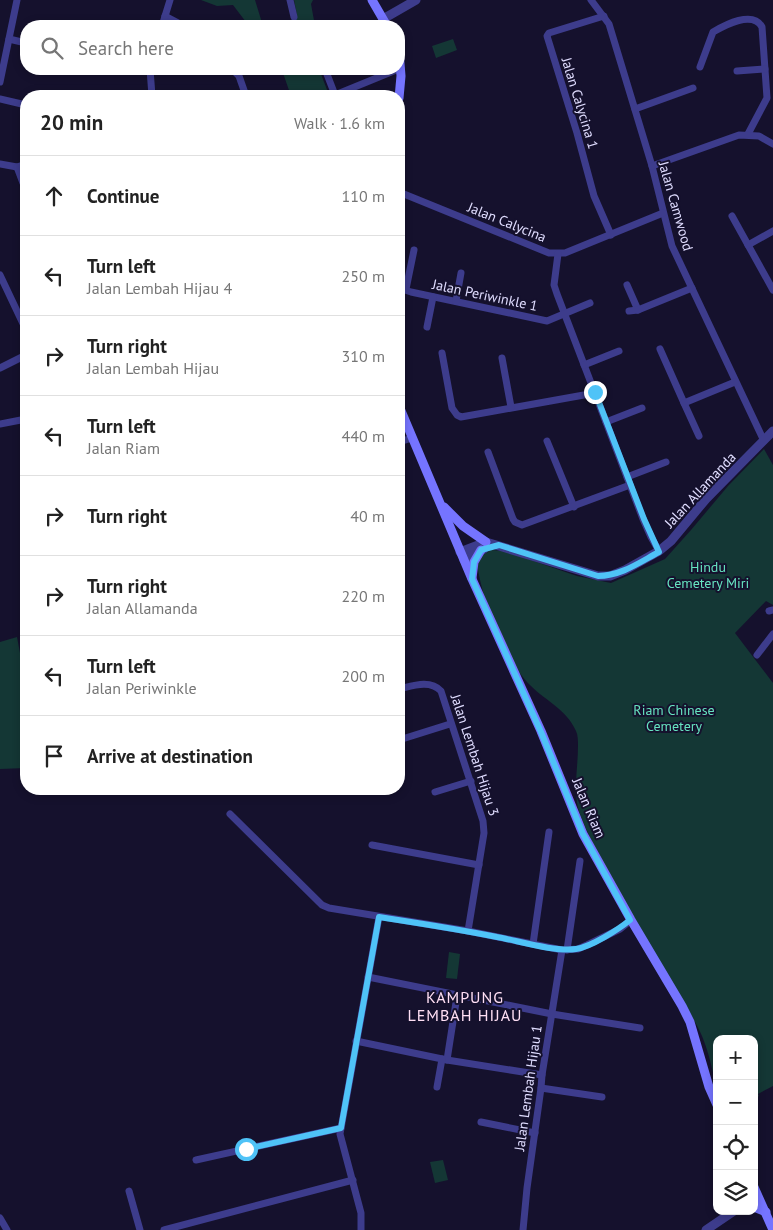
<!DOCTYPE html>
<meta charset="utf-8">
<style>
body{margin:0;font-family:"PT Sans",sans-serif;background:#f6f6f6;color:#222}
.controls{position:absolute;right:15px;bottom:15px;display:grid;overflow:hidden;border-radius:10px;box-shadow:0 2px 8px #0003}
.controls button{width:45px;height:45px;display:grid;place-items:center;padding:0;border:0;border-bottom:1px solid #e0e0e0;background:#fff;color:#222;font:25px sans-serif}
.stop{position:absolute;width:15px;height:15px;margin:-11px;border:4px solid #4fc3f7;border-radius:50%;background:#fff}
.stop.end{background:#4fc3f7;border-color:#fff;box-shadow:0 1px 5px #0008}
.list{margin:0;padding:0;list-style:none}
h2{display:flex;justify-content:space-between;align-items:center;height:65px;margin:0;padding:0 20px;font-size:21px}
h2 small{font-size:16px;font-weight:400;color:#767676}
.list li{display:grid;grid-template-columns:32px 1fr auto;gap:15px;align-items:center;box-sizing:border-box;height:80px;padding:0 20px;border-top:1px solid #e0e0e0}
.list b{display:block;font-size:19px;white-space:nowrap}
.list p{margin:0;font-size:16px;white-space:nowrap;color:#767676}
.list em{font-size:16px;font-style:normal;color:#767676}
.icon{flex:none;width:28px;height:28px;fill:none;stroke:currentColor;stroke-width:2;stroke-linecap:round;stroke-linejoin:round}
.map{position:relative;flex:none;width:773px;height:1230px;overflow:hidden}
.search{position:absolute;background:#fff;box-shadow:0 2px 8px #0003;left:20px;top:20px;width:385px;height:55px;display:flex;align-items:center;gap:12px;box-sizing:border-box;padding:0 18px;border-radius:20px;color:#767676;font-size:19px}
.panel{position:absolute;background:#fff;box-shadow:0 2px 8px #0003;left:20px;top:90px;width:385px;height:705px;border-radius:20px}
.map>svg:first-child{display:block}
.green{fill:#143735}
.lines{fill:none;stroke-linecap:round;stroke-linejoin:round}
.minor{stroke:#3d3c8c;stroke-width:7}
.tertiary{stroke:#3d3c8c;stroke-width:9}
.secondary{stroke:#7574ff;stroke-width:9}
.route{stroke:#4fc3f7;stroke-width:6}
.labels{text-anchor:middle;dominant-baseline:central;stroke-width:4;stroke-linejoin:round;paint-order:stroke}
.street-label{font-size:14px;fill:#e0ddff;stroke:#15112d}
.park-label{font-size:14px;fill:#66e3c0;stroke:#15112d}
.quarter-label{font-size:16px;letter-spacing:1px;fill:#ffdff4;stroke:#15112d}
</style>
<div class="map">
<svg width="773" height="1230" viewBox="0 0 773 1230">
<rect width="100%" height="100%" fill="#15112d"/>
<!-- green -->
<g class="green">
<polygon points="201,0 255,0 263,26 249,26 233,5 217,6"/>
<polygon points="294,0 313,0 311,4 315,26 286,26 297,15"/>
<polygon points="453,39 457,50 436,58 432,46"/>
<polygon points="294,69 319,69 329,95 326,96 291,96 283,73"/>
<path d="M764,449L773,465V605L766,601L735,633L773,683V1086L758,1094L759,1096L754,1099V1039H717V1091C713,1072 709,1053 702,1036C695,1020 685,1005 676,990C645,933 606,878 581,817C572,796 578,769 578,746C578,741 578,735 576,731C567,710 546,701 531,686C504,660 482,601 477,563L483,555L491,550L504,551L577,576L611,583L665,559L691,530L728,486Z"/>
<polygon points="17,637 26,685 26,768 0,769 0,642"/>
<polygon points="449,952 460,954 457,979 446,978"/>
<polygon points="443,1160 448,1180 435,1183 430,1162"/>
</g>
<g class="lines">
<!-- minor -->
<g class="minor">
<polyline points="290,0 294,17"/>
<polyline points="591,0 609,24 652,166 672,246 764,441"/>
<polyline points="165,16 184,26"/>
<polyline points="604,16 549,33 547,36 577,133 594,196 611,235"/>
<polyline points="162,26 170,0"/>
<polyline points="9,39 26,43"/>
<path d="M700,67L713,32C725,25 753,10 762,27L767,98L748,134"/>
<polyline points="150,69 152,96"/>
<polyline points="232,69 239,76 246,96"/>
<polyline points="325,69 335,95"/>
<polyline points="737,71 765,69"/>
<polyline points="0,82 17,0"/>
<polyline points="336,96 335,95 401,68"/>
<polyline points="0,99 26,105"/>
<polyline points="635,109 693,88"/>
<polyline points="0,164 17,167"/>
<polyline points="26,164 17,167 26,191"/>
<polyline points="652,166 739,135 759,136 773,144"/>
<polyline points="399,192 549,253 565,253 663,213"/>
<polyline points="732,216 773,290"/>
<polyline points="748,245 773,231"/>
<polyline points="558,254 554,285 557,294 643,519 651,537 659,551"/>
<polyline points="0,275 26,330"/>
<polyline points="627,285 638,310"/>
<polyline points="399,288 411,292 547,321 590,303"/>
<polyline points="406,289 414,250"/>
<polyline points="456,301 461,273"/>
<polyline points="629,311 638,310 692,288"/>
<polyline points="427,327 433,297"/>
<polyline points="660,349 684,403 735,382"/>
<polyline points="442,353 452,408 457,415 461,417 595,393"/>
<polyline points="502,358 511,407"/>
<polyline points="584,365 619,351"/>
<polyline points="0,368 26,355"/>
<polyline points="684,403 699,436"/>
<polyline points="606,422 642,408"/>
<polyline points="0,424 26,419"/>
<polyline points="547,441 574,507"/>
<polyline points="399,442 412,438"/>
<polyline points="488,452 513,519 515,522 522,525 630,485"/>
<polyline points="627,477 666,462"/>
<polyline points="769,611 773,610"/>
<polyline points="757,655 773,634"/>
<path d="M399,689C412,686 430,679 441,691L483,821L484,833L468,931"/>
<polyline points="399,740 450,724"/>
<polyline points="435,792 471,781"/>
<polyline points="230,814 322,905 329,908 468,931 562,950 578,949 587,945 620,929 631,920"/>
<polyline points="372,845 479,865"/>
<polyline points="533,944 549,832"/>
<polyline points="567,950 580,861"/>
<polyline points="368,977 552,1014 640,1028"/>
<polyline points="356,1041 447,1060 542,1075"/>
<polyline points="447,1060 457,996"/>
<polyline points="437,1087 442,1059"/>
<polyline points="541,1088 602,1097"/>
<polyline points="481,1122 535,1133"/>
<polyline points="196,1160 341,1128"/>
<polyline points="129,1191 140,1230"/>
<polyline points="0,1218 7,1230"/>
<polyline points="164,1230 353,1180"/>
<polyline points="361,1230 361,1213 340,1134 379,917"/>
<polyline points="523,1230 527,1188 541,1088 542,1075 562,950"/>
</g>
<!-- tertiary -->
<g class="tertiary">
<polyline points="383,19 416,0"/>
<polyline points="460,552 486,542 598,576 610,576 625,570 659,551 671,541 706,499 773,431"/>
<polyline points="464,560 484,549"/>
<polyline points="706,1230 734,1211"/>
</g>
<!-- secondary -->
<g class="secondary">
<polyline points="372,0 387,26"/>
<polyline points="399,50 401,76 399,98"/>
<polyline points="399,406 472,579 541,731 583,834 631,920 682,1006 690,1022 709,1087 717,1105"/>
<polyline points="444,507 463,526 486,542"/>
<polyline points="472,578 474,562 481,550"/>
<polyline points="754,1187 773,1230"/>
<polyline points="754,1207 766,1212"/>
</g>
</g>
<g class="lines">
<!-- route -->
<path class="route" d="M246,1149L341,1128L379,917C418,923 458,929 497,937C519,941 554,952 576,949C591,947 619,929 630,920L583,834L541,732L472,579L474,562L481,550L499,545L598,576C621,576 640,562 659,552L644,519L595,392"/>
</g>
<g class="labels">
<!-- street labels -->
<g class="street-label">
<text transform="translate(580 103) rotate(73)">Jalan Calycina 1</text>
<text transform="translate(676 206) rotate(74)">Jalan Camwood</text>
<text transform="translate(507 222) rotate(22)">Jalan Calycina</text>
<text transform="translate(485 295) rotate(12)">Jalan Periwinkle 1</text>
<text transform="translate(700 490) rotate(-47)">Jalan Allamanda</text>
<text transform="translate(475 755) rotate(72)">Jalan Lembah Hijau 3</text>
<text transform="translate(589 808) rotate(67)">Jalan Riam</text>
<text transform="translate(528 1088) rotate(-82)">Jalan Lembah Hijau 1</text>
</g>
<!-- park labels -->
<g class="park-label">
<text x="708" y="567">Hindu<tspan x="708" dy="16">Cemetery Miri</tspan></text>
<text x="674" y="710">Riam Chinese<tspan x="674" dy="16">Cemetery</tspan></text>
</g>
<!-- quarter labels -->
<g class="quarter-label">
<text x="465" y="997">KAMPUNG<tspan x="465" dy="18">LEMBAH HIJAU</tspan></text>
</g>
</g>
</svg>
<div class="controls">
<button>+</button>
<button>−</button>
<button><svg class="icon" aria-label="locate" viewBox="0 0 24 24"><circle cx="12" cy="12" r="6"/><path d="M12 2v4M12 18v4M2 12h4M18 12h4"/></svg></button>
<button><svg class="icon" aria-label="layers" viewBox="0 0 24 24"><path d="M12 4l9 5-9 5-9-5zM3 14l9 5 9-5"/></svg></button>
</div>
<div class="stop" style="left:246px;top:1149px"></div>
<div class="stop end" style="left:595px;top:392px"></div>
<div class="search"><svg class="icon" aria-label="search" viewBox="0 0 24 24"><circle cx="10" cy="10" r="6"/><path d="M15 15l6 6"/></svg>Search here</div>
<section class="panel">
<h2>20 min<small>Walk · 1.6 km</small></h2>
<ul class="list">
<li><svg class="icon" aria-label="ahead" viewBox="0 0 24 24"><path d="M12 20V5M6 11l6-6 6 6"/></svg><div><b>Continue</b></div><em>110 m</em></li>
<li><svg class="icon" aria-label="left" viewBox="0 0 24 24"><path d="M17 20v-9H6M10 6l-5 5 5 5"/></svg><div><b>Turn left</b><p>Jalan Lembah Hijau 4</p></div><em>250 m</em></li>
<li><svg class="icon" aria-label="right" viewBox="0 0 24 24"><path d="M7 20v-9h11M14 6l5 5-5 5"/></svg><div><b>Turn right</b><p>Jalan Lembah Hijau</p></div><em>310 m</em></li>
<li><svg class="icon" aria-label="left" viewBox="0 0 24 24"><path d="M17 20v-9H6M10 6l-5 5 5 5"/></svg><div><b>Turn left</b><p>Jalan Riam</p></div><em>440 m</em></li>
<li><svg class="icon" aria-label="right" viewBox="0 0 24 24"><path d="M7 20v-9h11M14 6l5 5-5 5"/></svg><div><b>Turn right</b></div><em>40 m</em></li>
<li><svg class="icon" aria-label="right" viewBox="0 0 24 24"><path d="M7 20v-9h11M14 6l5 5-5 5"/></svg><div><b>Turn right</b><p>Jalan Allamanda</p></div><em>220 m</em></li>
<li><svg class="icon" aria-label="left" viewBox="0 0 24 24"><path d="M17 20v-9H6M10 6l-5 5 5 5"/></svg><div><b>Turn left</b><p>Jalan Periwinkle</p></div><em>200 m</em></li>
<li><svg class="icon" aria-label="arrive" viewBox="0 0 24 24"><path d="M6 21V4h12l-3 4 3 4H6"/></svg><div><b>Arrive at destination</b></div></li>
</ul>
</section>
</div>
